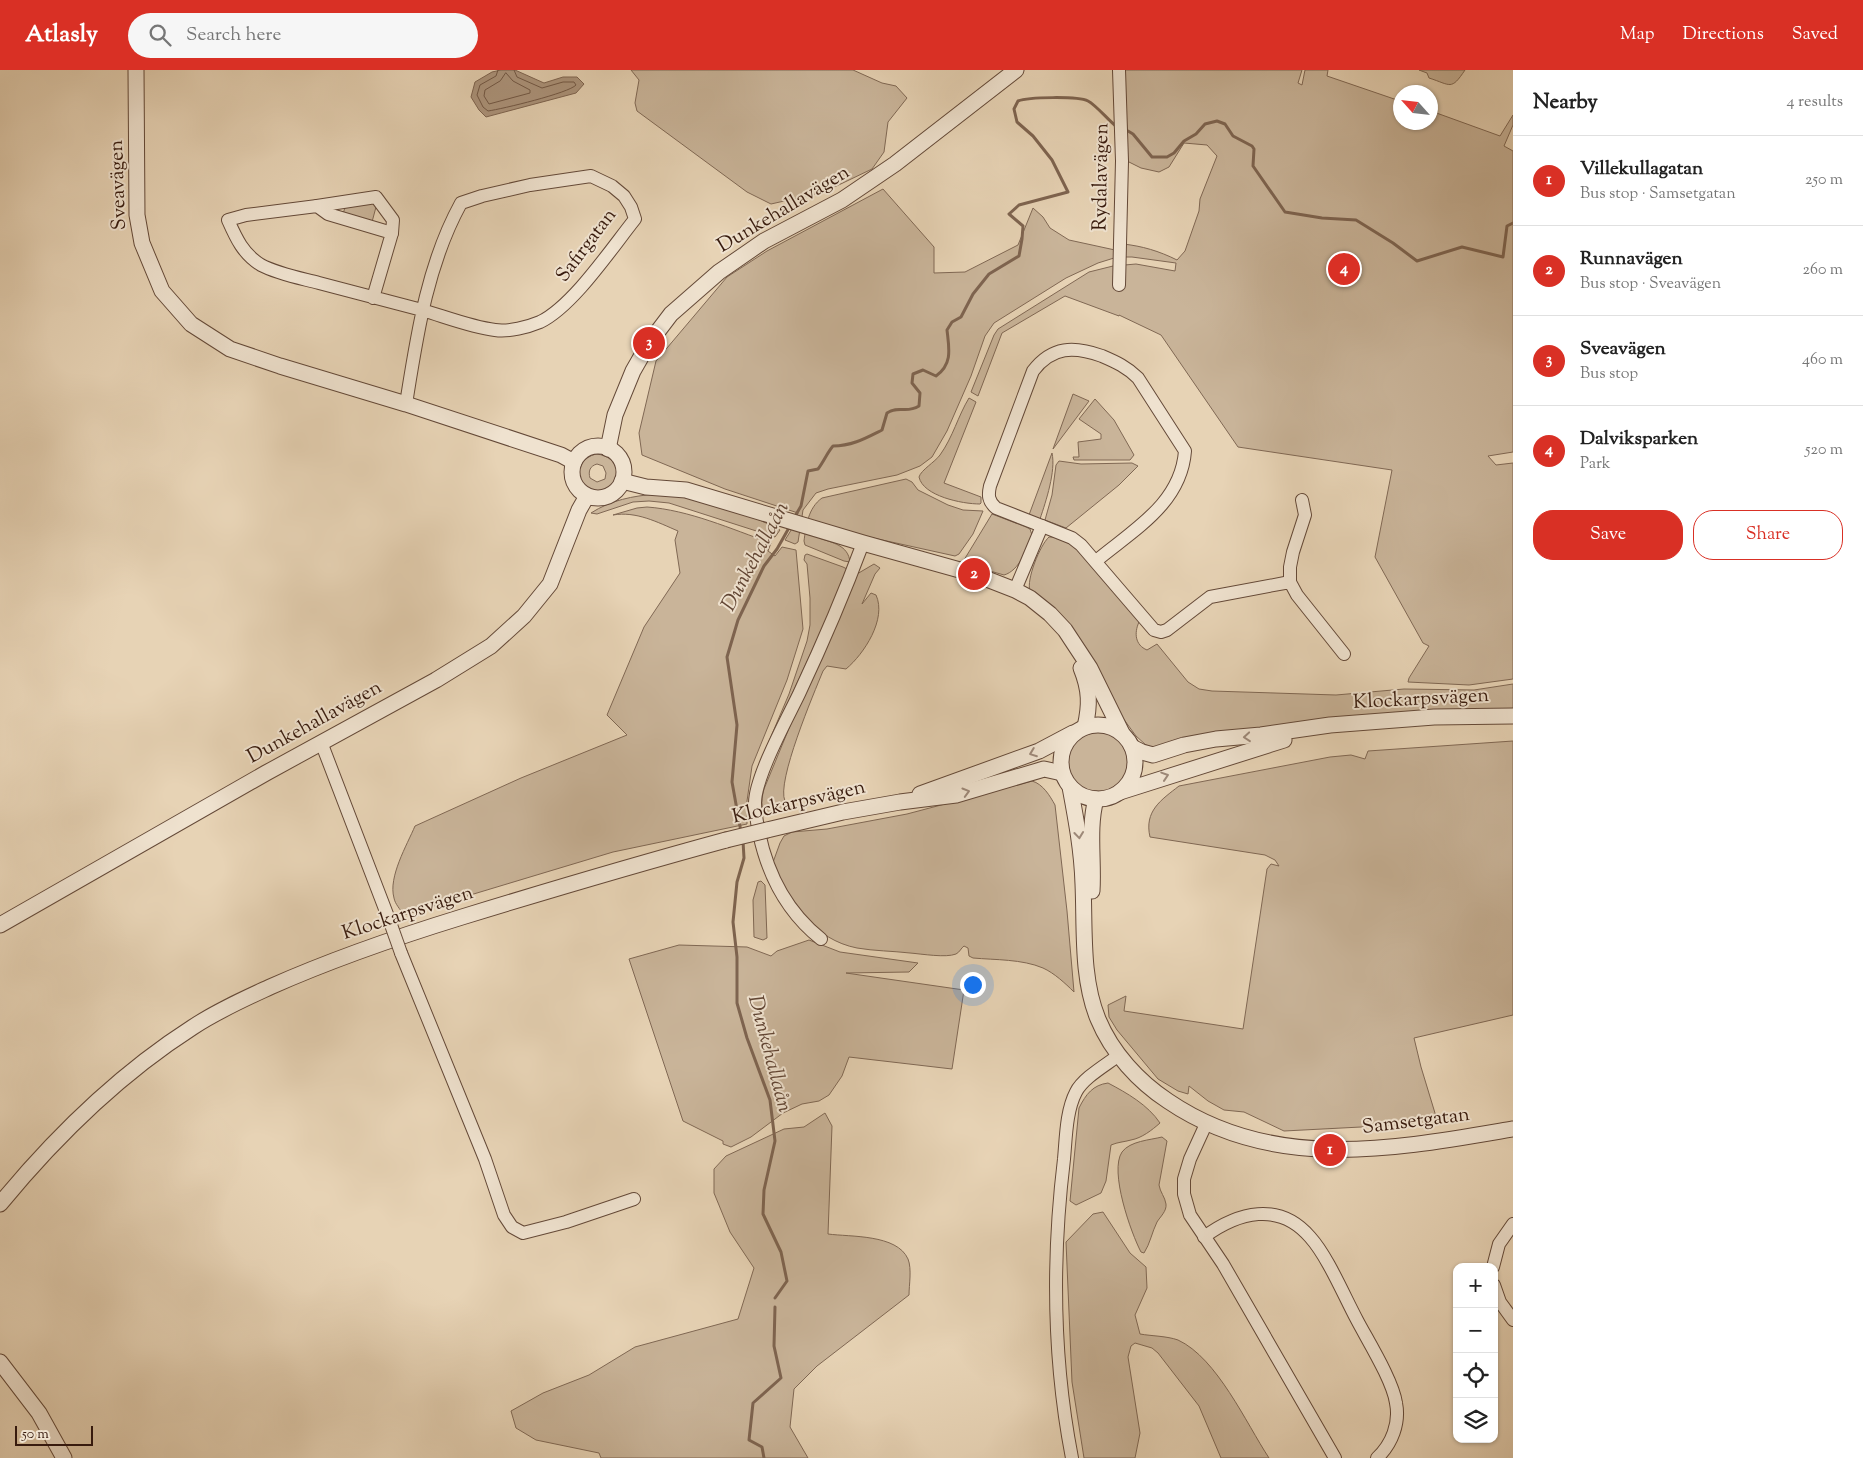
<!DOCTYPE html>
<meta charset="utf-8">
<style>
body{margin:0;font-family:"Sorts Mill Goudy",serif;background:#f6f6f6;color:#222}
.controls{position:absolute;right:15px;bottom:15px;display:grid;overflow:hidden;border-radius:10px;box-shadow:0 1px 4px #0004}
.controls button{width:45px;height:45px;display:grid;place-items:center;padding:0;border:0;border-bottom:1px solid #e0e0e0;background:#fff;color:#222;font:25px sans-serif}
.compass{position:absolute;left:1393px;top:15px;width:45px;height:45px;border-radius:50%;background:#fff;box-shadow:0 1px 4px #0004;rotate:297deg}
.scale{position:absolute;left:15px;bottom:12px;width:78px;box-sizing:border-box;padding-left:5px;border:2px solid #381b0e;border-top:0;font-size:14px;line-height:18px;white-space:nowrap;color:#381b0e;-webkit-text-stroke:4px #efe2cf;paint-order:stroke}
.you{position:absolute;left:972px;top:914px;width:18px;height:18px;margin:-12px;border:4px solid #fff;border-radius:50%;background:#1a73e8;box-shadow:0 0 0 8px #1a73e833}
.badge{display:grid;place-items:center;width:32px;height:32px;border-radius:50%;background:#d93025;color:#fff;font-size:16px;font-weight:700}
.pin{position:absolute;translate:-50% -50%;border:2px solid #fff;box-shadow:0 1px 5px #0006}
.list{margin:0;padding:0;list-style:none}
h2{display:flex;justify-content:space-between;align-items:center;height:65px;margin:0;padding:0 20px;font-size:21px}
h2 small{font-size:16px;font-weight:400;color:#767676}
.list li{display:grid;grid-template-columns:32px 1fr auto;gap:15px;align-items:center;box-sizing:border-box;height:90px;padding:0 20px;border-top:1px solid #e0e0e0}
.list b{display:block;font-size:19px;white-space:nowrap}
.list p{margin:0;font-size:16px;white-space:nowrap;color:#767676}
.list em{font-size:16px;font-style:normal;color:#767676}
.actions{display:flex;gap:10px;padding:15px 20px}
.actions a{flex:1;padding:11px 0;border:1px solid #d93025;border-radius:20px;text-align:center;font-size:18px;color:#d93025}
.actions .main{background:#d93025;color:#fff}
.icon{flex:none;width:28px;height:28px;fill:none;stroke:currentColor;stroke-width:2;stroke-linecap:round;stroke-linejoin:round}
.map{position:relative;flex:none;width:1513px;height:1388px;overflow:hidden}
header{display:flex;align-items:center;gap:30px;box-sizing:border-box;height:70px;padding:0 25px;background:#d93025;color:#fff}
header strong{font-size:24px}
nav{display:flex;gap:28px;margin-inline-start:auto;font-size:18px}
.search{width:350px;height:45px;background:#f6f6f6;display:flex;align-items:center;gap:12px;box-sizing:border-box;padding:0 18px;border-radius:28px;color:#767676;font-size:19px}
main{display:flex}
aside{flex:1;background:#fff}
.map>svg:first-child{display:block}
.green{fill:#c9b499;stroke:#806854;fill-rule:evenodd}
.water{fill:#ac947c;stroke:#7e6450}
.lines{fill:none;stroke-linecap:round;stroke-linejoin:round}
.shore{stroke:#725845;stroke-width:1}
.stream{stroke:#7e6450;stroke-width:3}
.minor-casing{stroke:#644938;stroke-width:14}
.tertiary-casing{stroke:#644938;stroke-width:17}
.minor{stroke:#efe2cf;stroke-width:12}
.tertiary{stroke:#efe2cf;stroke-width:15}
.minor-bridge-casing{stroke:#644938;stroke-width:14;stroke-linecap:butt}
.tertiary-bridge-casing{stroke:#644938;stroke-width:17;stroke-linecap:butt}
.minor-bridge{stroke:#efe2cf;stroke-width:12}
.tertiary-bridge{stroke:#efe2cf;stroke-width:15}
.oneway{stroke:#9d8878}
.labels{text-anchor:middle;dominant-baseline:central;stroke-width:4;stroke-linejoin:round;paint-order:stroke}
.street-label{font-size:20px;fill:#381b0e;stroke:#efe2cf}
.water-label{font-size:21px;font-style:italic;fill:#614534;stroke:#efe2cf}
</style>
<header>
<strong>Atlasly</strong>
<div class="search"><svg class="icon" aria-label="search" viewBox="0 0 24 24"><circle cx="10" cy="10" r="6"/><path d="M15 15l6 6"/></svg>Search here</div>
<nav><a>Map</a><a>Directions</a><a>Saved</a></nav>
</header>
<main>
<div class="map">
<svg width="1513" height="1388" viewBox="0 0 1513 1388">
<rect width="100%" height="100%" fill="#e7d3b5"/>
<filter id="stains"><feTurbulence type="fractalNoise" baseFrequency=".004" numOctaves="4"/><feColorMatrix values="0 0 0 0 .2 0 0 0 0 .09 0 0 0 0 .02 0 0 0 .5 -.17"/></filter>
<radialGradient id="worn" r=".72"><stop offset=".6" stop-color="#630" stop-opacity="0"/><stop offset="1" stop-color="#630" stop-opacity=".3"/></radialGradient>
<!-- green -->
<g class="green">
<polygon points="631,0 853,0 882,13 896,16 907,28 888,52 884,82 872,99 824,122 771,134 747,122 637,41 635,33 639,10"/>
<path d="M1123,0H1302L1298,13L1302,15L1305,0H1328L1327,6L1400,31V52H1430L1431,41L1500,66L1513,45V55L1504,76L1513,81V382L1488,386L1496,395L1513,393V609L1469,615L1408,612L1409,608L1429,576L1423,573L1375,487L1392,400L1238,377L1161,265L1119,245V246L1065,226L1002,263L978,326L971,322L994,265L998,259L1089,202L1113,196L1136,194L1175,201L1176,193L1132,187H1124L1123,174C1142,176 1159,181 1177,190L1185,181L1199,141L1200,129L1217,86L1207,75L1184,73L1169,97L1159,102L1141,98L1125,90Z"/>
<path d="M1419,0H1465C1451,21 1451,15 1429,8L1427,3Z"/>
<polygon points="883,119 934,177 934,203 965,202 1018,175 1033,138 1043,147 1050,158 1069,170 1115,180 1114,188 1098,193 1066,208 994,253 985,266 971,306 947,361 932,387 920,396 897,405 828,419 816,423 803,440 798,472 795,474 785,470 793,457 798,443 725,419 642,385 639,363 656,291 727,207 767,181"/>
<polygon points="370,130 376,137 372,152 343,144 346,134"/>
<polygon points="1073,324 1089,331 1053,379"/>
<path d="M969,328L976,332L944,413L981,427V433L980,434C962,434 923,426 919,407C921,400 935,392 940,385C953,367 958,346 969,328Z"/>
<polygon points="1095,329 1114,350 1134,385 1130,390 1074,390 1073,387 1079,387 1078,372 1101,369 1101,364 1079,349"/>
<path d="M1052,383C1056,401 1046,431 1040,449L1029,445Z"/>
<path d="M596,384C621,386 624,413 602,422C574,423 570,391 596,384ZM597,394L603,396L606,403L605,409L597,412L590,408C588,401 590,396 597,394Z"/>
<polygon points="1059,391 1081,394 1132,393 1138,396 1119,415 1066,458 1045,450 1052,425 1056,395"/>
<path d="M906,409L912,412L918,420L948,435L963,440L983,441L973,464L959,484L955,486L855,464L821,454L819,468C833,473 848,475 850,492L844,491L805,475L804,471C806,456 808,438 822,428Z"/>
<path d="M656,424C692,426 748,442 780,460L775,467L669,433L649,431L633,432L597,444L591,443C611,430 633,426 656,424Z"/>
<path d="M647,437C689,440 731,459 771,473L768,481L775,486L782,477L796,480L803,559L787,610L752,696L747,731V754L613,782L404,845C400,839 395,834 394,828C388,807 407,775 415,756L521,708L627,665L607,645L644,557L680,503L675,470L678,461C657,452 636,441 613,445L637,438Z"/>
<path d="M992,444L1026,457L1030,459L1032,465C1028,478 1019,501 1004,505L969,495L965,493L964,490Z"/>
<path d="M1049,467H1055L1077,477L1139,552C1134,563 1135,575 1147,580L1157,574L1188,612L1199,619L1212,621L1336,625L1404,619L1474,620L1513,614V639L1484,640L1155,678L1146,675L1136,666L1030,521C1026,510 1040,475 1049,467Z"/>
<polygon points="807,484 843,497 847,499 847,505 756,702 789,624 807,571 810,555 810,528 807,494 804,490 805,485"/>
<path d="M874,494L880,498L875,504L862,534L871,523L876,525C887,549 864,584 846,599L827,596L823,601C814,623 776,712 785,731C787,734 791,737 793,739C772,746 756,749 764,719L811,605L857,504Z"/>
<circle cx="1098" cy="692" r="30"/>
<path d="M1513,671V945L1414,968L1421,997L1438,1053L1284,1061L1244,1042L1224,1040L1208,1031L1189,1016L1188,1024L1178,1021L1158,1009L1117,960L1109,947L1108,935L1126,926L1124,941L1243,959L1267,799L1271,794L1279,796L1275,790L1265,785L1150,767C1144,741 1161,730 1179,716L1330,687L1351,685L1365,689L1368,681Z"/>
<path d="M1032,711C1043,714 1050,726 1055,735L1067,841L1074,922C1065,913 1054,903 1043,898C1022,889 995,890 973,888L969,886L968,878L964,876C961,878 960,882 956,884C946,888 922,884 910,883C893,881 874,881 857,878C815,870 788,832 772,795L780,773L784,766L792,762L827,759L907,744Z"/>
<polygon points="761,811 765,815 767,868 763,870 754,867 753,830 758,812"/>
<polygon points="809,870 840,882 918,893 909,902 846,903 964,920 952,999 849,987 842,1006 829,1025 819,1031 802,1034 783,1043 751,1067 731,1077 723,1074 723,1071 683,1051 629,889 679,875 747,877 771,886 777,881"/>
<path d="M1108,1013C1127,1023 1148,1035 1160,1053C1152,1060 1142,1068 1131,1070C1124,1072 1118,1072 1111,1075L1106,1111L1101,1123L1076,1135L1070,1131L1079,1038C1086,1024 1093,1015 1108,1013Z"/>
<path d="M825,1043L832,1056L828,1164C850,1167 897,1164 908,1189C912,1199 909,1215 909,1225L817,1296L794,1319L790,1357L808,1388H601L599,1383L536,1370L516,1358L511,1341L543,1323L589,1305L635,1277L738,1249L754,1198L730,1162L714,1123V1099L726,1086L784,1059L804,1057Z"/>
<path d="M1162,1067L1167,1071L1159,1115C1160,1122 1165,1127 1166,1134C1167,1141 1160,1147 1157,1152C1152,1162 1150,1174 1144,1183L1141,1182C1131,1163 1109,1101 1122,1082C1130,1071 1150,1070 1162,1067Z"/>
<path d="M1103,1142L1130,1183L1146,1197L1147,1218L1135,1245L1140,1264C1151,1266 1167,1266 1178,1270C1217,1288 1246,1353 1269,1388H1221L1199,1336L1158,1283L1152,1278L1135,1273L1131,1276L1128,1287L1140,1363L1135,1388H1084L1072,1312L1066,1172L1093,1144Z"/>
</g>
<!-- water -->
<polygon class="water" points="501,0 515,0 544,13 563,7 577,7 584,14 576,23 486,47 479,40 471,27 475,12 492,2"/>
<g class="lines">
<!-- shore -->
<g class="shore">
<path d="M498,0L496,6L480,15L477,25L483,37L488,41C502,39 569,23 576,15L574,12H563L542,18L517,7L514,0"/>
<polygon points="506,3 513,11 530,20 530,23 489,34 484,26 485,20 500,11"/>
</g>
<!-- stream -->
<g class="stream">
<polyline points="1128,61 1133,64 1152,87 1167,87 1174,83 1184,71 1196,64 1205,54 1217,51 1225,54 1233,66 1252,76 1254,79 1253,96 1285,142 1322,148 1356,150 1393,173 1417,191 1462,177 1503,187 1507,156 1513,153"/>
<path d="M794,448L801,436L808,401L818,399C824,391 827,383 833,376C852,376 866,368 882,360L887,343C899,335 906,344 919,336L920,323L912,313L913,304L923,300L936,306C953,294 949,278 947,260L952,252L961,247L973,224L989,204L1019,186L1022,169L1023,156L1009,144L1019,135L1068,122L1052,90L1033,66L1017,52L1014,39L1018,31C1028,27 1078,26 1088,31C1096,35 1109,51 1117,57"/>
<polyline points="741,762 732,712 737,655 727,587 738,550 764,496 777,479 790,456"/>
<polyline points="743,771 744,788 737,812 733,852 737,887 737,933 747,968 770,1030 775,1071 764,1120 763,1144 781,1182 787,1211 775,1228"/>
<polyline points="764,1388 762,1377 749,1370 753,1333 781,1308 774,1276 775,1237"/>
</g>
<defs>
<g id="minor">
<polyline points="317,136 376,127 393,150 392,163"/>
<polyline points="1119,215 1122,91 1119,0"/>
<path d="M373,228L392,163L328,144L317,136L246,145L228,150C236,168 243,184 261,195C278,204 300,208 319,213C353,222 388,231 422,240C446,247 471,257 495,260C509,262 528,257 540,252C573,236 611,179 635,149L631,137L624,126L612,116L591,106L530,115L482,126L461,133C427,195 417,265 406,334"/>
<path d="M1042,456L996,438C988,431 988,425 990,416L1033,301C1052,276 1074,276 1102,286C1116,292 1127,297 1138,308L1185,381C1181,434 1133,460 1096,491"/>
<polyline points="1290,512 1290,497 1293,482 1305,445 1302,430"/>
<polyline points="1015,520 1042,456 1072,468 1081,475 1154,560 1161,562 1167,560 1210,527 1290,512 1297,525 1344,584"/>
<polyline points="321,672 390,852"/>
<path d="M821,869C787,842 768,806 759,763C757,753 755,743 755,733C755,707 787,649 799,624C822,575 844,524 863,473"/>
<polyline points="401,883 485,1089 504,1145 512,1157 523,1163 566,1152 634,1129"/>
<polyline points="1206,1054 1190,1089 1184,1109 1184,1124 1190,1145 1223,1194 1335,1388"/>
<path d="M1204,1167C1238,1142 1279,1131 1310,1167C1328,1187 1344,1226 1357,1250C1368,1271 1393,1311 1396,1333C1400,1353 1392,1374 1377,1388"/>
<polyline points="1493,1197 1499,1174 1513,1154"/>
<polyline points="1494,1215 1500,1232 1513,1250"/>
<path d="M1072,1388C1053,1290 1052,1188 1064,1089C1066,1068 1066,1041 1076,1022C1083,1008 1106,995 1119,985"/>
</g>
<g id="tertiary">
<polyline points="136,0 137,145 142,173 162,221 191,254 230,279 280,296 406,334 561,385 574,392"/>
<circle cx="598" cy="402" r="26"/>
<polyline points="608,379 615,345 633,301 649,273 671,244 719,202 764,171 842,130 895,94 1016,0"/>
<polyline points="622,411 646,417 686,420 863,473 974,504 1015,520 1030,528 1050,544 1065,560 1090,598 1122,663"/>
<path d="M1081,598C1090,620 1090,635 1085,657"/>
<circle cx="1098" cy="692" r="37"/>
<polyline points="1132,677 1142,682 1153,685 1184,675 1216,669 1261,665 1330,655 1434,647 1513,646"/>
<path d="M1070,717C1076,749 1082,781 1083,814C1085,858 1081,908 1098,949C1112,983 1139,1012 1168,1031C1274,1103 1395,1079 1513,1059"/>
<polyline points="1120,722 1284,670"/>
<polyline points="920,724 1039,681 1073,663"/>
<polyline points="767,760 843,742 900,732 956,725 1044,699 1062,703"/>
<path d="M1092,821C1094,791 1088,758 1096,729"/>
<polyline points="0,855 266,703 436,610 491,576 524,546 550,514 579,440 587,426"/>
<path d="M0,1134C56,1066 118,1005 193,957C217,941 244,929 270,917C333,889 397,867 462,847C550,820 638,794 726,770"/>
<polyline points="0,1292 39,1343 64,1388"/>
</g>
</defs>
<!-- minor casing -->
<use href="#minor" class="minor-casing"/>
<!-- tertiary casing -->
<use href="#tertiary" class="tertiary-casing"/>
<!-- minor -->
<use href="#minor" class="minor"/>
<!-- tertiary -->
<use href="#tertiary" class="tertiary"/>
<defs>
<polyline id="minor-bridge" points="390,852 401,883"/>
<polyline id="tertiary-bridge" points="726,770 767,760"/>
</defs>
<!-- minor-bridge casing -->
<use href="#minor-bridge" class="minor-bridge-casing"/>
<!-- tertiary-bridge casing -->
<use href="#tertiary-bridge" class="tertiary-bridge-casing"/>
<!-- minor-bridge -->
<use href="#minor-bridge" class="minor-bridge"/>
<!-- tertiary-bridge -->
<use href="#tertiary-bridge" class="tertiary-bridge"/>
</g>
<!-- one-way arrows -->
<defs><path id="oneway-chevron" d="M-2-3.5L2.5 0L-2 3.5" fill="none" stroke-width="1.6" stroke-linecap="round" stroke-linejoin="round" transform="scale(1.25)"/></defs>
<g class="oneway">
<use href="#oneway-chevron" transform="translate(1247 667) rotate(175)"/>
<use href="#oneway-chevron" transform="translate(1033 683) rotate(159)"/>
<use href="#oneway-chevron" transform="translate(1165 706) rotate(-18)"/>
<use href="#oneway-chevron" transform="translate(966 722) rotate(-16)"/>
<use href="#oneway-chevron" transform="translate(1079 765) rotate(84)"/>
</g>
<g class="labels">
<!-- street labels -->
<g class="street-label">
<text transform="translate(1102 107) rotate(-89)">Rydalavägen</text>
<text transform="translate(119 115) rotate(-92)">Sveavägen</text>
<text transform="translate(784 140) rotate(-31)">Dunkehallavägen</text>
<text transform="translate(587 176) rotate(-53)">Safirgatan</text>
<text transform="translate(1421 630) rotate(-3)">Klockarpsvägen</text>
<text transform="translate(315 653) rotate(-29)">Dunkehallavägen</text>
<text transform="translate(799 733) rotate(-13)">Klockarpsvägen</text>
<text transform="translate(408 844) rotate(-18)">Klockarpsvägen</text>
<text transform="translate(1416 1052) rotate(-7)">Samsetgatan</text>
</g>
<!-- water labels -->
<g class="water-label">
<text transform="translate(756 487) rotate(-62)">Dunkehallaån</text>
<text transform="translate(769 984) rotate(75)">Dunkehallaån</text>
</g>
</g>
<rect width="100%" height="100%" filter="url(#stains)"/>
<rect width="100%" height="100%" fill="url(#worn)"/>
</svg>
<div class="controls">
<button>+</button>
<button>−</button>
<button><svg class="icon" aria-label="locate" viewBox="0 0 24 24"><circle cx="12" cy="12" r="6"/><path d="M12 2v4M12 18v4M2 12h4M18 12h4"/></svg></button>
<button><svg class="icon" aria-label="layers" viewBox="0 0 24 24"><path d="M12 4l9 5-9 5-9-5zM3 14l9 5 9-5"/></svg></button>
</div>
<svg class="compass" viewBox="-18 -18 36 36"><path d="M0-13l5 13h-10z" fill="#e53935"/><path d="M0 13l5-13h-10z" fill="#767676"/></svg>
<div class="scale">50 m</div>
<div class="you"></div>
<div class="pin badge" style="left:1330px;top:1080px">1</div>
<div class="pin badge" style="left:974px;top:504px">2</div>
<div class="pin badge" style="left:649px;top:273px">3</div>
<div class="pin badge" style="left:1344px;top:199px">4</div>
</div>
<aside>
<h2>Nearby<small>4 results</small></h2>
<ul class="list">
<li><span class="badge">1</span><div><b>Villekullagatan</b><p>Bus stop · Samsetgatan</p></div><em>250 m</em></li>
<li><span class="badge">2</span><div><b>Runnavägen</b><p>Bus stop · Sveavägen</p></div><em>260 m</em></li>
<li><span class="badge">3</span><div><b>Sveavägen</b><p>Bus stop</p></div><em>460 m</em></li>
<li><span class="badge">4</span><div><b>Dalviksparken</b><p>Park</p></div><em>520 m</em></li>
</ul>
<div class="actions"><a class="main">Save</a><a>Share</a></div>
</aside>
</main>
